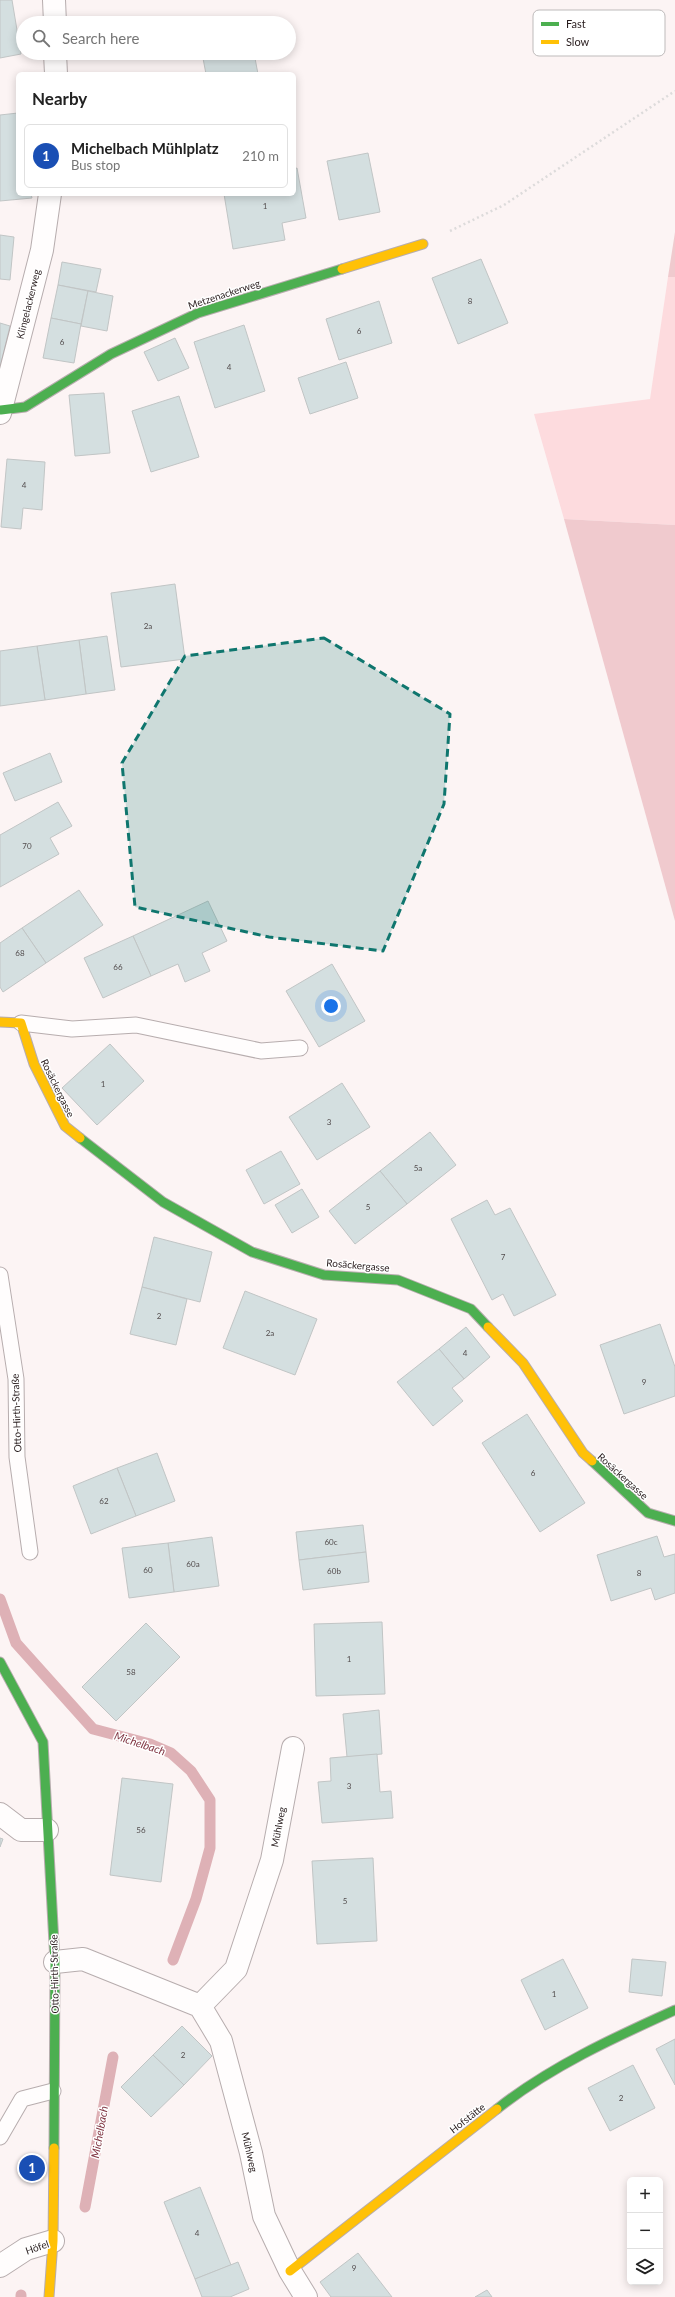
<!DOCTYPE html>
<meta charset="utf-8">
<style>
body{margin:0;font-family:Lato,sans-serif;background:#f6f6f6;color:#222}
.controls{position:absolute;right:12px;bottom:12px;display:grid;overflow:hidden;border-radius:6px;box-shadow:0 2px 10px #0003}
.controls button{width:36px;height:36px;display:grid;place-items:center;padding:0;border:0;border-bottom:1px solid #e0e0e0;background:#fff;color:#222;font:20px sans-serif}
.you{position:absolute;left:331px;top:1006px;width:14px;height:14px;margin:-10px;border:3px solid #fff;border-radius:50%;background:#1a73e8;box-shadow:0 0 0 6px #1a73e833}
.badge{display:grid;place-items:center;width:26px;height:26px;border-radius:50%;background:#db2777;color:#fff;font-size:13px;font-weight:700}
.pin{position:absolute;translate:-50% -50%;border:2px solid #fff;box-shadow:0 1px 4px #0006}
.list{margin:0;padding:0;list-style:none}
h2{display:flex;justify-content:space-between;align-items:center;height:52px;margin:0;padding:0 16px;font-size:17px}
h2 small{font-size:13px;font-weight:400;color:#767676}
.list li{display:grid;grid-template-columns:26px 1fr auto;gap:12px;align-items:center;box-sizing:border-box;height:64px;margin:0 8px 8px;padding:0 8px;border:1px solid #e0e0e0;border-radius:6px}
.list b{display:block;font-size:15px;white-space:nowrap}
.list p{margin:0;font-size:13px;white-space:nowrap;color:#767676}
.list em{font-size:13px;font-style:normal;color:#767676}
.icon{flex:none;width:22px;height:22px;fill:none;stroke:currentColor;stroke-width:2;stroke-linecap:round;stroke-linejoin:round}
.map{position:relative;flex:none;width:675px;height:2297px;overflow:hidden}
.search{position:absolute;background:#fff;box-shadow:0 2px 10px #0003;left:16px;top:16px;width:280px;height:44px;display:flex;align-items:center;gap:10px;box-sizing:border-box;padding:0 14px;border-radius:22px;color:#767676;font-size:15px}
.panel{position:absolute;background:#fff;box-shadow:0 2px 10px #0003;left:16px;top:72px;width:280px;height:124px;border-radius:6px}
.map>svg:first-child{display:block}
.green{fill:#fddbde}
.forest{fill:#f0cace}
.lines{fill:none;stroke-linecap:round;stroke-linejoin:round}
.stream{stroke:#deb1b6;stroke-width:11}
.building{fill:#d4dfe0;stroke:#c1c5c5}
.lane-casing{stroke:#b7adae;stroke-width:17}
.street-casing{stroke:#b7adae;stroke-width:24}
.fast-casing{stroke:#b7adae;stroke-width:11}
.slow-casing{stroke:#b7adae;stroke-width:11}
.path{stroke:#dddbdb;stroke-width:2.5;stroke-dasharray:2 3;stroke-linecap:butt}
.lane{stroke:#fffdfd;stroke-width:15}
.street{stroke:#fffdfd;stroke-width:22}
.fast{stroke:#4caf50;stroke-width:9}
.slow{stroke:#ffc107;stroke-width:9}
.marked{fill:#0f766e;fill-opacity:0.2;stroke:#0f766e;stroke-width:3;stroke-dasharray:8 5;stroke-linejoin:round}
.labels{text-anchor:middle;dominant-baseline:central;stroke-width:3;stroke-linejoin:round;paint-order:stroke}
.number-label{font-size:8px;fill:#534d4e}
.street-label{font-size:10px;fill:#281c1d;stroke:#fff}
.water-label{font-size:11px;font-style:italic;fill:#813643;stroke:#fff}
.key{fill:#fff;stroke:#bebbbb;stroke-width:1}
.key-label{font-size:11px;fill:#281c1d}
</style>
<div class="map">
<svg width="675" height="2297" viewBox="0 0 675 2297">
<rect width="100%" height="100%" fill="#fcf4f4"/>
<!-- green -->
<polygon class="green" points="668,277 675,277 675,525 564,519 534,414 650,399"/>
<!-- forest -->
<g class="forest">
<polygon points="675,232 675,277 668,277"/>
<polygon points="564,519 675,525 675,921"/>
</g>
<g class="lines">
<!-- stream -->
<g class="stream">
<polyline points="0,1599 16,1643 93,1729 150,1744 171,1753 191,1771 210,1800 210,1848 196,1899 173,1960"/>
<polyline points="85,2207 113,2057"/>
<polyline points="21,2297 21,2295"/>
</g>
</g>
<!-- building -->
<g class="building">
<polygon points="0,0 12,0 21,54 0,58"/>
<polygon points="202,53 254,53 258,74 206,74"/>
<polygon points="18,113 18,194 31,194 32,198 0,201 0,115"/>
<polygon points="368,153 380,212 339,220 327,161"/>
<polygon points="297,168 306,218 282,223 285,240 233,249 224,194 294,194 294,169"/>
<polygon points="0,235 14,237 10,280 0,279"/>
<polygon points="481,259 508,323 458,344 432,278"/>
<polygon points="62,262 101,269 96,292 58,285"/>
<polygon points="58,285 88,291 81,324 51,318"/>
<polygon points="88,291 113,296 107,331 81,326"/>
<polygon points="379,301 392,343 339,360 326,319"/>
<polygon points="51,318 81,324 74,363 43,358"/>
<polygon points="0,323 10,326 0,367"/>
<polygon points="244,325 265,391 215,408 194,342"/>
<polygon points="175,338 189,368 158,381 144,352"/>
<polygon points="346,362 358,398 310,414 298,378"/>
<polygon points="104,393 110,453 75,456 69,395"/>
<polygon points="179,396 199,457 151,472 132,411"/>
<polygon points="7,459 45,462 42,510 23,508 21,529 1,527"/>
<polygon points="175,584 185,659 121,667 111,593"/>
<polygon points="107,636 115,690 86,694 79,640"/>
<polygon points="79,640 86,694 45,700 37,646"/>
<polygon points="37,646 45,700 0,706 0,651"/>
<polygon points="50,753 62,782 15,801 3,773"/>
<polygon points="58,802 72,826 50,838 59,854 0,887 0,835"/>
<polygon points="79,890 103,925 46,963 22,928"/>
<polygon points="208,901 227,941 202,953 210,971 185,982 178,964 151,976 133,936"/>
<polygon points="22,928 46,963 3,992 0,987 0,943"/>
<polygon points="133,936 151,976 103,998 84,958"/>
<polygon points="332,964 365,1021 319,1047 286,991"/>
<polygon points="110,1044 144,1081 97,1125 62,1088"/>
<polygon points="342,1083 370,1127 317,1160 289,1117"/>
<polygon points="430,1132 456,1165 407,1204 380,1171"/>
<polygon points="281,1151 300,1184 264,1204 246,1170"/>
<polygon points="380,1171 407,1204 355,1244 329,1211"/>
<polygon points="302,1189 319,1217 292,1233 275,1205"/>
<polygon points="487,1200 495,1215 510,1208 556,1295 514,1316 503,1294 492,1300 451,1219"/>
<polygon points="154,1237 212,1252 200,1302 142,1287"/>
<polygon points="142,1287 187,1299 176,1345 130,1334"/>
<polygon points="245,1291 317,1319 295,1375 223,1348"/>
<polygon points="660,1324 675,1367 675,1396 624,1414 600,1345"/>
<polygon points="466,1327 490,1357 464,1379 439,1349"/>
<polygon points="439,1349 464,1379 452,1388 463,1401 433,1426 397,1382"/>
<polygon points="527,1414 585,1503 540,1532 482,1443"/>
<polygon points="157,1453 175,1501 136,1516 117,1468"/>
<polygon points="117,1468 136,1516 91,1534 73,1486"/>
<polygon points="363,1525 366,1552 299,1560 296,1532"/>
<polygon points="657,1536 664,1557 675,1554 675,1593 655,1600 651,1588 611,1601 597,1555"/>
<polygon points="212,1537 219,1586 174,1592 168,1543"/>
<polygon points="168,1543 174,1592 129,1598 122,1548"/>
<polygon points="366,1552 369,1582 303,1590 299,1560"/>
<polygon points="382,1622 385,1694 316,1696 314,1624"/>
<polygon points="146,1623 180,1657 116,1721 82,1687"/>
<polygon points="379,1710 382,1754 347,1757 343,1714"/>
<polygon points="377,1754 380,1792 391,1791 393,1818 322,1823 318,1782 331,1781 330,1758"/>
<polygon points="122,1778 173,1784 161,1882 110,1875"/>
<polygon points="0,1838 3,1839 0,1847"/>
<polygon points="373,1858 377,1941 317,1944 312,1861"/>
<polygon points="563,1959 588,2008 545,2030 521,1980"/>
<polygon points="632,1959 666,1962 662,1996 629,1992"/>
<polygon points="182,2026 212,2056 184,2085 153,2055"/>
<polygon points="675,2039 675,2085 656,2049"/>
<polygon points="153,2055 184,2085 151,2117 121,2087"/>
<polygon points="633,2065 655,2108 610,2131 588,2088"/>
<polygon points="200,2187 231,2265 195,2279 164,2202"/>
<polygon points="358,2253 392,2297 331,2297 320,2282"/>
<polygon points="238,2262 249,2289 230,2297 202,2297 195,2279"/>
<polygon points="487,2290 492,2297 475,2297"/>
</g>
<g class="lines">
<defs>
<g id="lane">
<polyline points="21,1023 72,1029 136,1025 261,1051 300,1048"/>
<polyline points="0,1275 16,1379 17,1457 30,1552"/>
<polyline points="0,2137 22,2099 53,2091"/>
</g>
<g id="street">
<polyline points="54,0 55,23"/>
<polyline points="55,53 56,74"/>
<polyline points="0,413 42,250 50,194"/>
<polyline points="0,1814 21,1830 47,1830"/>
<polyline points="55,1962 83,1959 200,2006 221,2041 251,2153 264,2216 290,2271 306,2297"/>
<polyline points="200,2006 236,1969 272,1860 293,1748"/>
<polyline points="0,2266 26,2249 53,2241"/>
</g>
<g id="fast">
<polyline points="1,410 25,407 111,354 198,313 342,269"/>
<polyline points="80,1138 163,1202 252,1252 324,1275 398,1280 471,1309 488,1327"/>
<polyline points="592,1461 648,1513 675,1521"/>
<polyline points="0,1662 43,1742 55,1962 54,2148"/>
<path d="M497,2109C550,2067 613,2038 675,2010"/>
</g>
<g id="slow">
<polyline points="342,269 423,244"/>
<polyline points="0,1022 21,1023 34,1064 65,1126 80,1138"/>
<polyline points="488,1327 523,1363 583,1453 592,1461"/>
<polyline points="290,2271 497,2109"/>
<polyline points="49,2297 53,2241 54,2148"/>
</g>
</defs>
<!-- lane casing -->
<use href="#lane" class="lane-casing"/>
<!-- street casing -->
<use href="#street" class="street-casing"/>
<!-- fast casing -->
<use href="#fast" class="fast-casing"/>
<!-- slow casing -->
<use href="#slow" class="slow-casing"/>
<!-- path -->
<polyline class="path" points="450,231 504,205 675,91"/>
<!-- lane -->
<use href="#lane" class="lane"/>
<!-- street -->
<use href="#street" class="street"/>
<!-- fast -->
<use href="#fast" class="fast"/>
<!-- slow -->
<use href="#slow" class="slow"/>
</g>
<!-- marked area -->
<path class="marked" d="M324,638L450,714L444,804L383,951L269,937L135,907L122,763L185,656Z"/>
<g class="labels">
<!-- number labels -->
<g class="number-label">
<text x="265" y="206">1</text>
<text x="470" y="301">8</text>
<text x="359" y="331">6</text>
<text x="62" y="342">6</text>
<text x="229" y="367">4</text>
<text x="24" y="485">4</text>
<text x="148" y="626">2a</text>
<text x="27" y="846">70</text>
<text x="20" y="953">68</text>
<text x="118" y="967">66</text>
<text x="103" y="1084">1</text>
<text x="329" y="1122">3</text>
<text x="418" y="1168">5a</text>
<text x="368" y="1207">5</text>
<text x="503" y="1257">7</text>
<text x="159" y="1316">2</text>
<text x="270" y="1333">2a</text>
<text x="465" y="1353">4</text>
<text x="644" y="1382">9</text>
<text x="533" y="1473">6</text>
<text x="104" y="1501">62</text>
<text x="331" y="1542">60c</text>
<text x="193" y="1564">60a</text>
<text x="148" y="1570">60</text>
<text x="334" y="1571">60b</text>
<text x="639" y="1573">8</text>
<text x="349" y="1659">1</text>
<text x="131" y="1672">58</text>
<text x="349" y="1786">3</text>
<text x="141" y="1830">56</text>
<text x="345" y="1901">5</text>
<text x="554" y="1994">1</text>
<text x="183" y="2055">2</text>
<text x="621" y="2098">2</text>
<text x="197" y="2233">4</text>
<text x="354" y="2268">9</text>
</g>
<!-- street labels -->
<g class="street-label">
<text transform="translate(224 294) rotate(-18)">Metzenackerweg</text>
<text transform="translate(28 304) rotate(-76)">Klingelackerweg</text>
<text transform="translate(58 1088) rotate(64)">Rosäckergasse</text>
<text transform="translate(358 1265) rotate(5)">Rosäckergasse</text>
<text transform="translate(16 1413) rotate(-92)">Otto-Hirth-Straße</text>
<text transform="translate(623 1476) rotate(42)">Rosäckergasse</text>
<text transform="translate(278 1827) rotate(-79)">Mühlweg</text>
<text transform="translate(54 1974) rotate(-91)">Otto-Hirth-Straße</text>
<text transform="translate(467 2118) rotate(-38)">Hofstätte</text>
<text transform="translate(250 2152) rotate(77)">Mühlweg</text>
<text transform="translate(37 2247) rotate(-19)">Höfel</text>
</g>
<!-- water labels -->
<g class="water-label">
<text transform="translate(140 1743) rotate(18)">Michelbach</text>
<text transform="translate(99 2132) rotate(-80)">Michelbach</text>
</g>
</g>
<!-- legend -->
<rect x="533" y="10" width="132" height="46" rx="6" class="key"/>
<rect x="541" y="22" width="18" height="4" fill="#4caf50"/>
<rect x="541" y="40" width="18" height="4" fill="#ffc107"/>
<g class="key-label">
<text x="566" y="28">Fast</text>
<text x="566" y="46">Slow</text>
</g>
</svg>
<div class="controls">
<button>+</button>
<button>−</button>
<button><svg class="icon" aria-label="layers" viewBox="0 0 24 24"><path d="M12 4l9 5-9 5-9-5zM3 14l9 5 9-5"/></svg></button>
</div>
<div class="you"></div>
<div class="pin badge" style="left:32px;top:2168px;background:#1a4fb4">1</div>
<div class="search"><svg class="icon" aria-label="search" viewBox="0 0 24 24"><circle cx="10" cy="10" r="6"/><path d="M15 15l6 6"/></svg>Search here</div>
<section class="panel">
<h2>Nearby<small></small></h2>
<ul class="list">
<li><span class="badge" style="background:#1a4fb4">1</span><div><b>Michelbach Mühlplatz</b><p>Bus stop</p></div><em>210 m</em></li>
</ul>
</section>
</div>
